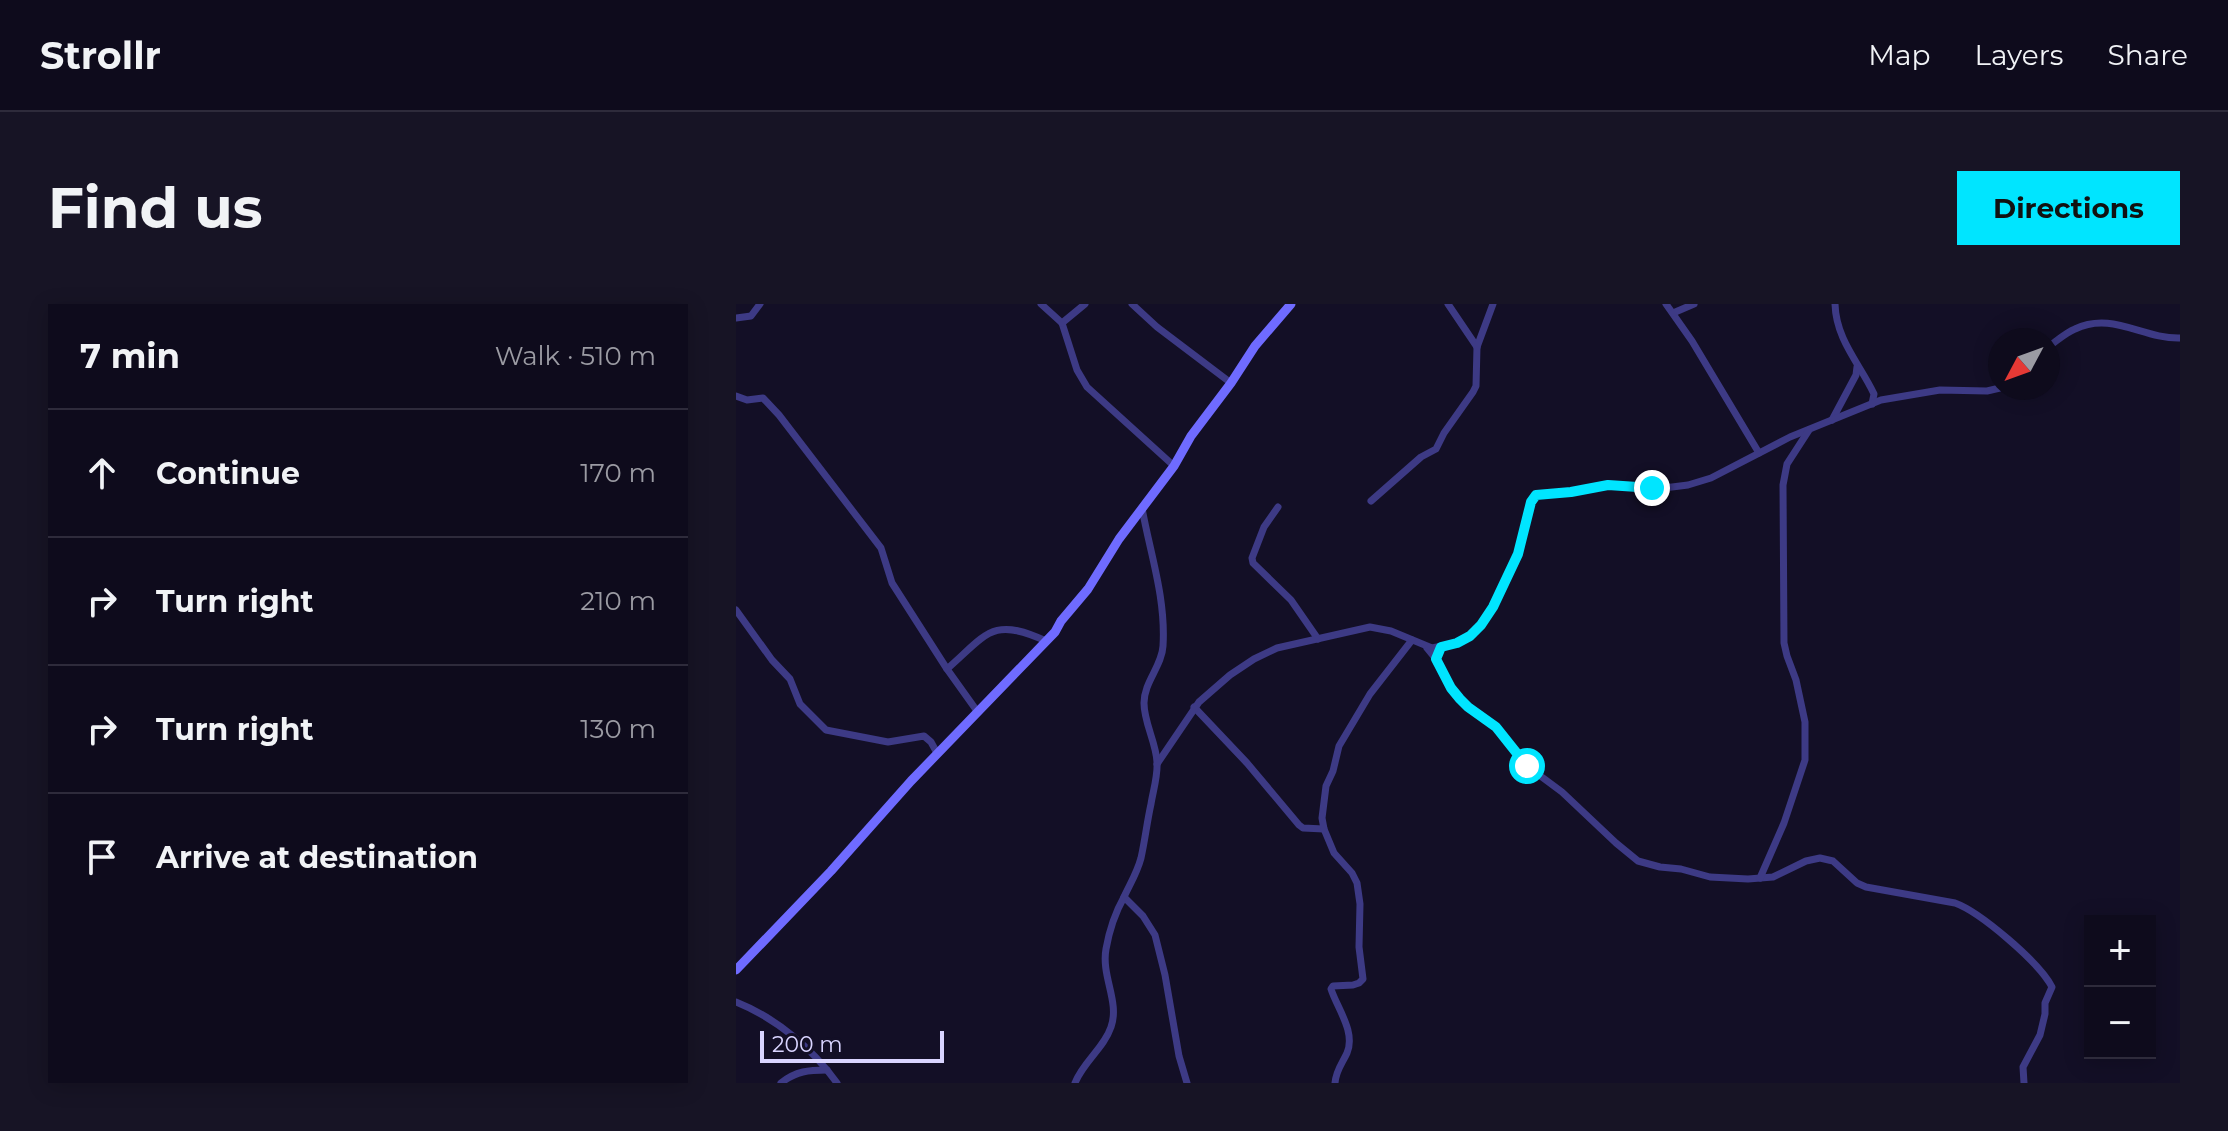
<!DOCTYPE html>
<meta charset="utf-8">
<style>
body{margin:0;font-family:Montserrat,sans-serif;background:#171425;color:#f1f3f6}
.controls{position:absolute;right:24px;bottom:24px;display:grid;overflow:hidden;border-radius:0px;box-shadow:0 4px 20px #0003}
.controls button{width:72px;height:72px;display:grid;place-items:center;padding:0;border:0;border-bottom:2px solid #2e2b3b;background:#0e0b1c;color:#f1f3f6;font:40px sans-serif}
.compass{position:absolute;left:1252px;top:24px;width:72px;height:72px;border-radius:50%;background:#0e0b1c;box-shadow:0 4px 20px #0003;rotate:229deg}
.scale{position:absolute;left:24px;bottom:20px;width:184px;box-sizing:border-box;padding-left:8px;border:4px solid #d9d4ff;border-top:0;font-size:22px;line-height:28px;white-space:nowrap;color:#d9d4ff;-webkit-text-stroke:6px #130f26;paint-order:stroke}
.stop{position:absolute;width:24px;height:24px;margin:-18px;border:6px solid #00e5ff;border-radius:50%;background:#fff}
.stop.end{background:#00e5ff;border-color:#fff;box-shadow:0 2px 8px #0008}
.list{margin:0;padding:0;list-style:none}
h2{display:flex;justify-content:space-between;align-items:center;height:104px;margin:0;padding:0 32px;font-size:34px}
h2 small{font-size:26px;font-weight:400;color:#9b9ba3}
.list li{display:grid;grid-template-columns:52px 1fr auto;gap:24px;align-items:center;box-sizing:border-box;height:128px;padding:0 32px;border-top:2px solid #2e2b3b}
.list b{display:block;font-size:30px;white-space:nowrap}
.list em{font-size:26px;font-style:normal;color:#9b9ba3}
.icon{flex:none;width:44px;height:44px;fill:none;stroke:currentColor;stroke-width:2;stroke-linecap:round;stroke-linejoin:round}
.map{position:relative;flex:none;width:1444px;height:779px;overflow:hidden;border-radius:0px}
header{display:flex;align-items:center;gap:48px;box-sizing:border-box;height:112px;padding:0 40px;background:#0e0b1c;border-bottom:2px solid #2e2b3b}
header strong{font-size:38px}
nav{display:flex;gap:44px;margin-inline-start:auto;font-size:28px}
.intro{display:flex;align-items:center;justify-content:space-between;box-sizing:border-box;height:192px;padding:0 48px}
h1{margin:0;font-size:56px}
.button{padding:20px 36px;border-radius:0px;background:#00e5ff;color:#111;font-size:28px;font-weight:700}
main{display:flex;gap:48px;padding:0 48px}
aside{flex:1;background:#0e0b1c;border-radius:0px;box-shadow:0 4px 20px #0003}
.map>svg:first-child{display:block}
.lines{fill:none;stroke-linecap:round;stroke-linejoin:round}
.street{stroke:#3d3a85;stroke-width:7}
.secondary{stroke:#6f6bff;stroke-width:9}
.route{stroke:#00e5ff;stroke-width:10}
</style>
<header>
<strong>Strollr</strong>
<nav><a>Map</a><a>Layers</a><a>Share</a></nav>
</header>
<div class="intro"><h1>Find us</h1><a class="button">Directions</a></div>
<main>
<aside>
<h2>7 min<small>Walk · 510 m</small></h2>
<ul class="list">
<li><svg class="icon" aria-label="ahead" viewBox="0 0 24 24"><path d="M12 20V5M6 11l6-6 6 6"/></svg><div><b>Continue</b></div><em>170 m</em></li>
<li><svg class="icon" aria-label="right" viewBox="0 0 24 24"><path d="M7 20v-9h11M14 6l5 5-5 5"/></svg><div><b>Turn right</b></div><em>210 m</em></li>
<li><svg class="icon" aria-label="right" viewBox="0 0 24 24"><path d="M7 20v-9h11M14 6l5 5-5 5"/></svg><div><b>Turn right</b></div><em>130 m</em></li>
<li><svg class="icon" aria-label="arrive" viewBox="0 0 24 24"><path d="M6 21V4h12l-3 4 3 4H6"/></svg><div><b>Arrive at destination</b></div></li>
</ul>
</aside>
<div class="map">
<svg width="1444" height="779" viewBox="0 0 1444 779">
<rect width="100%" height="100%" fill="#130f26"/>
<g class="lines">
<!-- street -->
<g class="street">
<polyline points="305,0 326,19 341,66 351,83 438,162"/>
<polyline points="396,0 421,23 495,79"/>
<polyline points="712,0 741,43"/>
<polyline points="930,0 956,37 1023,149"/>
<path d="M1099,0C1100,36 1124,60 1138,90L1136,100"/>
<polyline points="937,9 958,0"/>
<polyline points="0,14 15,12 24,0"/>
<polyline points="326,19 349,0"/>
<path d="M1312,43C1321,37 1329,29 1339,25C1376,7 1407,35 1444,34"/>
<polyline points="0,92 11,96 27,94 43,111 145,244 156,279 211,365 241,407"/>
<polyline points="1096,116 1120,71 1121,63"/>
<polyline points="635,197 685,153 700,145 708,129 737,88 740,82 741,43 757,0"/>
<polyline points="542,203 528,223 516,254 517,259 555,296 582,335"/>
<polyline points="0,306 36,356 54,375 64,400 90,426 152,438 188,432 195,438 201,449"/>
<path d="M691,344L700,355L715,384L732,403L760,423L791,462L826,488L880,539L902,557L924,563L945,565L974,573L1012,575L1037,573L1070,557L1084,554L1097,557L1121,579L1130,583L1219,599C1244,608 1303,658 1316,683L1309,699V710L1304,731L1287,763L1288,779"/>
<path d="M211,365C251,330 256,312 310,337"/>
<polyline points="458,403 511,459 563,521 567,524 588,525"/>
<polyline points="421,460 463,398 494,371 518,355 541,344 634,323 655,327 696,344 721,339 734,332 745,321 757,303 779,259 795,198 800,191 835,188 872,181 928,184 952,181 975,174 1054,133 1145,96 1204,86 1251,87 1264,84"/>
<polyline points="1024,574 1048,519 1069,456 1069,418 1060,376 1051,352 1048,339 1047,181 1051,160 1073,126"/>
<polyline points="388,593 407,612 419,631 429,671 443,752 451,779"/>
<path d="M0,698C40,714 76,744 101,779"/>
<path d="M45,779C60,767 73,766 91,766"/>
<path d="M339,779C347,758 368,744 375,723C384,698 365,672 370,645C373,628 379,609 388,593C394,580 401,569 405,554C409,536 411,518 415,500C417,487 422,472 421,458C420,438 408,419 408,399C408,378 426,362 427,342C430,294 414,249 406,204"/>
<path d="M599,779C600,766 606,760 611,749C620,728 601,704 595,685L597,682L617,681L623,679L627,675L623,643L624,600L621,579L616,569L598,549L588,525L586,514L590,482L597,467L603,442L634,390L676,336"/>
</g>
<!-- secondary -->
<polyline class="secondary" points="0,666 95,567 175,477 319,328 325,317 352,285 383,235 438,162 455,132 495,79 519,42 555,0"/>
</g>
<g class="lines">
<!-- route -->
<polyline class="route" points="791,462 760,423 732,403 724,395 715,384 700,355 705,343 721,339 734,332 745,321 757,303 782,250 795,198 800,191 835,188 872,181 916,184"/>
</g>
</svg>
<div class="controls">
<button>+</button>
<button>−</button>
</div>
<svg class="compass" viewBox="-18 -18 36 36"><path d="M0-13l5 13h-10z" fill="#e53935"/><path d="M0 13l5-13h-10z" fill="#9b9ba3"/></svg>
<div class="scale">200 m</div>
<div class="stop" style="left:791px;top:462px"></div>
<div class="stop end" style="left:916px;top:184px"></div>
</div>
</main>
